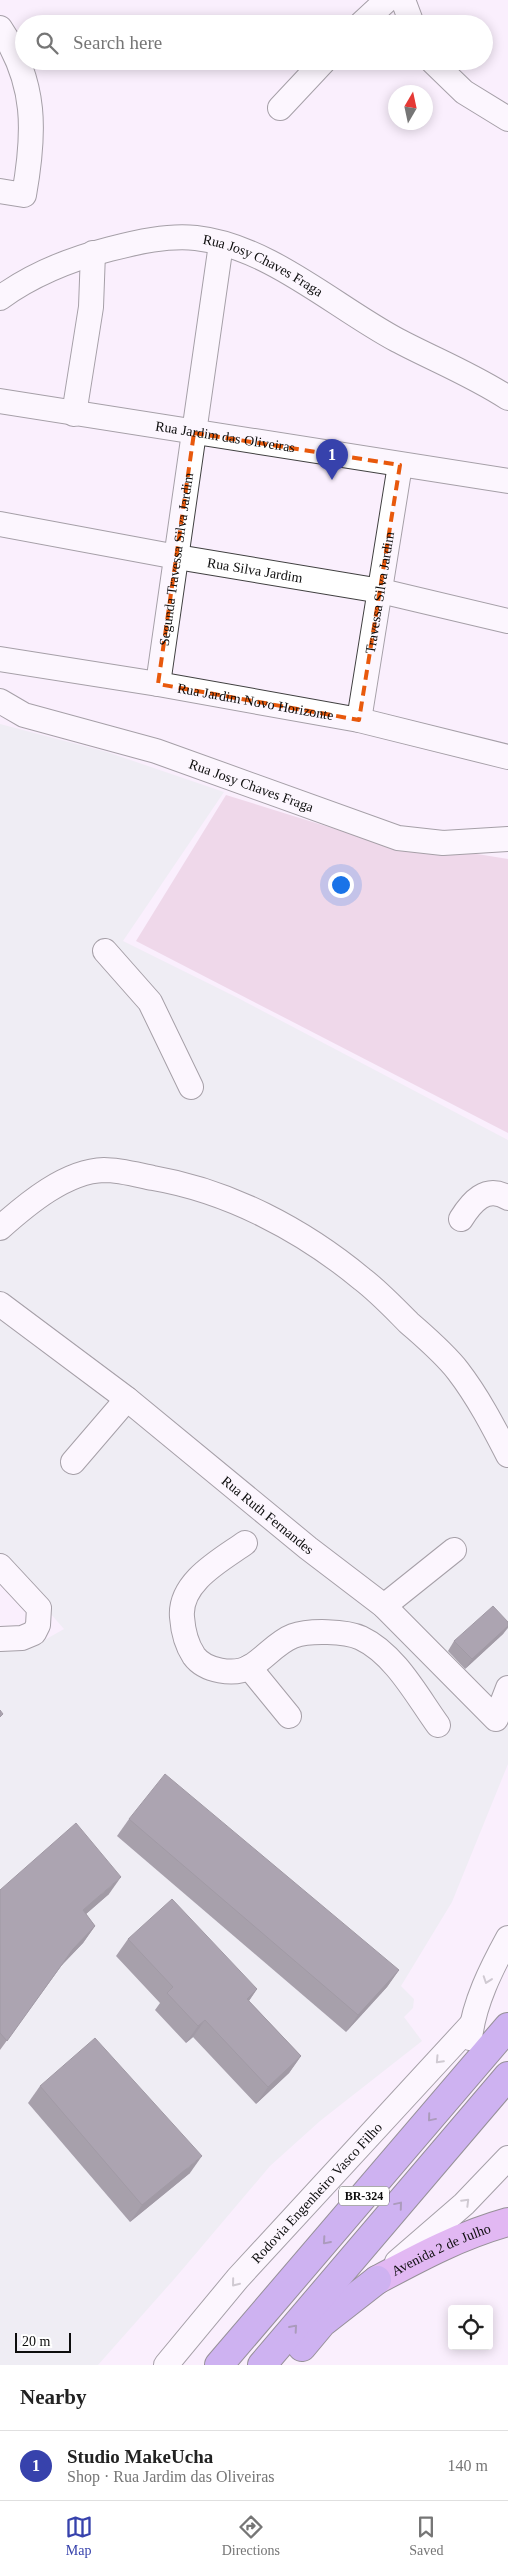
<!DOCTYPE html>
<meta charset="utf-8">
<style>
body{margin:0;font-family:"Times New Roman",serif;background:#f6f6f6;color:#222}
.controls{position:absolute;right:15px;bottom:15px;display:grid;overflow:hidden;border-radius:5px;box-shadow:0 2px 12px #0003}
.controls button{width:45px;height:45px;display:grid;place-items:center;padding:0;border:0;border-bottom:1px solid #e0e0e0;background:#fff;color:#222;font:25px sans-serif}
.compass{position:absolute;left:388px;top:85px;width:45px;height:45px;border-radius:50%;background:#fff;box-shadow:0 2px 12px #0003;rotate:9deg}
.scale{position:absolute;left:15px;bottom:12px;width:56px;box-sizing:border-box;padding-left:5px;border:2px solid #0d0d0d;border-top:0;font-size:14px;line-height:18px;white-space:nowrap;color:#0d0d0d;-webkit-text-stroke:4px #fff;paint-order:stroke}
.you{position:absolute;left:340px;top:884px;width:18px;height:18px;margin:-12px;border:4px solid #fff;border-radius:50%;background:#1a73e8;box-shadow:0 0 0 8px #1a73e833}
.badge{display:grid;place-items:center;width:32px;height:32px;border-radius:50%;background:#3742ac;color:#fff;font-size:16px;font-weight:700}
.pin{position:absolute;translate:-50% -41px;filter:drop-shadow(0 1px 2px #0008)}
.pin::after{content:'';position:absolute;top:26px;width:18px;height:15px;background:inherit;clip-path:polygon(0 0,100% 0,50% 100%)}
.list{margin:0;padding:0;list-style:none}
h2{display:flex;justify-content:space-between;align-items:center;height:65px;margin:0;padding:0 20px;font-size:21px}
h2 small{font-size:16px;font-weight:400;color:#767676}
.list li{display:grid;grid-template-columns:32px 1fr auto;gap:15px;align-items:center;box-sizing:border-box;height:70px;padding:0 20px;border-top:1px solid #e0e0e0}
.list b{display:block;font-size:19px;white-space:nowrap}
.list p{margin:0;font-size:16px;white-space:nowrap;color:#767676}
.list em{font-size:16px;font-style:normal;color:#767676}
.icon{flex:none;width:28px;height:28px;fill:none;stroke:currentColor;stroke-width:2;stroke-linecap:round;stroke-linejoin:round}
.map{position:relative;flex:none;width:508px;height:2365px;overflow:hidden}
.search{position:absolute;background:#fff;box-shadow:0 2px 12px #0003;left:15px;right:15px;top:15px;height:55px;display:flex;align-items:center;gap:12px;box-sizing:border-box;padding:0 18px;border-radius:28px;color:#767676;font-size:19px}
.sheet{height:135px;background:#fff}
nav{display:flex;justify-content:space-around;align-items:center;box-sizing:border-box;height:70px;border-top:1px solid #e0e0e0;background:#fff;font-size:14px;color:#767676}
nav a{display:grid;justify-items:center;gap:2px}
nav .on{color:#3742ac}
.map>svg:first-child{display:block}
.industrial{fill:#e3ebe9}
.green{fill:#e3bdd3}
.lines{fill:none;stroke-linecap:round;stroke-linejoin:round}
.minor-casing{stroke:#404040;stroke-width:26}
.major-casing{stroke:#1e1e1e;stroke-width:30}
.highway-casing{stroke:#1e1e1e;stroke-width:30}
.minor{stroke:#fff;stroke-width:24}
.major{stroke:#c675e7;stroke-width:28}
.highway{stroke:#9a68e2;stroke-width:28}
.wall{fill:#434048}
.shaded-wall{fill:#37343b}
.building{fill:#4e4b54;stroke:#37343b}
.oneway{stroke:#9e9e9e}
.oneway2{stroke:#4c366d}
.marked{fill:none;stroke:#e8590c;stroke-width:4;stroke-dasharray:10 6;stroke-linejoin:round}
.labels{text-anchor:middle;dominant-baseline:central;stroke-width:5;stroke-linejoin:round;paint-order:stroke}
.shield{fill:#fff;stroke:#565656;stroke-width:1}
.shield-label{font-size:12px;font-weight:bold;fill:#0d0d0d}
.street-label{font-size:14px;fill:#0d0d0d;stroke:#fff}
</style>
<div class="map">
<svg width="508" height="2365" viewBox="0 0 508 2365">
<rect width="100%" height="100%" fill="#faeffd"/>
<!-- industrial -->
<polygon class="industrial" points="0,724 107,752 224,792 123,941 238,998 508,1140 508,1764 452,1902 401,1986 414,1999 413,2008 404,2017 422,2041 320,2121 270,2166 176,2277 98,2365 0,2365 0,1649 34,1646 64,1629 0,1556"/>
<!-- green -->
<polygon class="green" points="226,795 406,851 471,853 508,859 508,1133 136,941"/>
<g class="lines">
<defs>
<g id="minor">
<polyline points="403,0 412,24"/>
<polyline points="361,24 387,0"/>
<path d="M0,28C37,83 35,133 24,195L0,191"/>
<polyline points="432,61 464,92 508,119"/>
<polyline points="280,108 324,61"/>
<path id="s1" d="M0,298C33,274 71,259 110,249C137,242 168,235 196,238C269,246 335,307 397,340C435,360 473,375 508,398"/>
<path id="s2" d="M0,401L508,481"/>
<polyline points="74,414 91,307 93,253"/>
<path id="s3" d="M0,524L177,557L381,591L508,621"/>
<path id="s4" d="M0,659L158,684L359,720L508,757"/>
<path id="s5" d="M158,684L221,244"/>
<path id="s6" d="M0,701L24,715L156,751L398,838L443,843L508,839"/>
<path id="s7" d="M359,720L400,465"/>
<polyline points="105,951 150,1002 191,1087"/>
<path d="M461,1219C471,1203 486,1184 508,1198"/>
<path d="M0,1228C27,1204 66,1171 104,1170C120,1170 138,1175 153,1178C229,1191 303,1230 362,1279C379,1292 394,1308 409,1323C426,1338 444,1353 458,1371C478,1397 493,1426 508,1455"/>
<path id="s8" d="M0,1304L127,1399L308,1548L384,1606L496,1719L508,1688"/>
<polyline points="73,1462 127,1399"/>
<path d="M245,1543C221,1560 179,1582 182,1617C183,1631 186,1644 194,1656C205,1671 234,1676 250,1667C265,1658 277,1642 293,1636C309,1630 346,1631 361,1638C395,1654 417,1696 438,1725"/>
<polyline points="0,1566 39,1608 38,1625 34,1633 22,1638 0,1639"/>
<polyline points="384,1606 454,1550"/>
<polyline points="249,1667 289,1716"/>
<path d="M470,2038C474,2003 491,1969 508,1938"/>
<polyline points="397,2262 464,2204 508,2158"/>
<path id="s9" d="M166,2365L238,2278L472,2024"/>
</g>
<g id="major">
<path id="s10" d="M377,2280C420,2257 461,2235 508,2222"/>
</g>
<g id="highway">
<polyline points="302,2347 322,2323 377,2280"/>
<polyline points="219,2365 508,2027"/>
<polyline points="262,2365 508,2076"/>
</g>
</defs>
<!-- minor casing -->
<use href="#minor" class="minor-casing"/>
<!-- major casing -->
<use href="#major" class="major-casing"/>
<!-- highway casing -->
<use href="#highway" class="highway-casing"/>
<!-- minor -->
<use href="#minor" class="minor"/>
<!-- major -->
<use href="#major" class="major"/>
<!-- highway -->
<use href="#highway" class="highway"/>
</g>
<!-- wall -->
<g class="wall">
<polygon points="508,1622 508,1628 503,1634 465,1669 448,1651 454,1641"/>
<polygon points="129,1819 399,1970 387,1987 346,2032 117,1836"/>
<polygon points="0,1890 109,1894 86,1914 95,1926 83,1943 61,1966 0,2050"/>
<polygon points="128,1939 257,1989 249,2001 301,2056 289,2073 256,2104 193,2037 186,2043 155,2010 160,2003 116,1956"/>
<polygon points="40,2086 190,2173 130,2222 28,2103"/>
</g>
<!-- shaded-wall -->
<g class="shaded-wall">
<polygon points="508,1626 503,1634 465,1669 472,1659"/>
<polygon points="121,1877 109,1894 71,1927 83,1910"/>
<polygon points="95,1926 83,1943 61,1966 0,2050 73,1949"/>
<polygon points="399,1970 387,1987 346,2032 358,2015"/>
<polygon points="257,1989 245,2006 247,1999"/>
<polygon points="205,2020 193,2037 186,2043 198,2026"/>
<polygon points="301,2056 289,2073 256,2104 268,2087"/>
<polygon points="202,2156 190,2173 130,2222 142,2205"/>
</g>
<!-- building -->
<g class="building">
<polygon points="493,1606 508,1622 508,1626 472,1659 454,1641"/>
<polygon points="0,1710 3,1714 0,1717"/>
<polygon points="165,1774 399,1970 358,2015 129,1819"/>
<polygon points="76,1823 121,1877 83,1910 95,1926 73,1949 7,2041 0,2033 0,1890"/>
<polygon points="172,1899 257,1989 247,1999 301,2056 268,2087 205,2020 198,2026 167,1993 173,1987 128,1939"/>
<polygon points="95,2038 202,2156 142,2205 40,2086"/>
</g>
<!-- one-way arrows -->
<defs><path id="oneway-chevron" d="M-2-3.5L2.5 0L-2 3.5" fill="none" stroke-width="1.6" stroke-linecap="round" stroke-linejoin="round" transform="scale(1.25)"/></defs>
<g class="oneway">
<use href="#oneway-chevron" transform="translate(487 1980) rotate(109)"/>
<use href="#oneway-chevron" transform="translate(439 2060) rotate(133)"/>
<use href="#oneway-chevron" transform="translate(466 2202) rotate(-45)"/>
<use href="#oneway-chevron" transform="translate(235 2283) rotate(129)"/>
</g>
<g class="oneway2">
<use href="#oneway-chevron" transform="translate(431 2118) rotate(130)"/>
<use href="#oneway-chevron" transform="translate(399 2205) rotate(-50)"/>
<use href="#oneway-chevron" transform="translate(326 2241) rotate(131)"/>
<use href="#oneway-chevron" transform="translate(294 2328) rotate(-49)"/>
</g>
<!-- marked area -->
<path d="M0 0H508V2365H0ZM194,433L400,465L359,720L158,684Z" fill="#faeffd" fill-opacity=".55" fill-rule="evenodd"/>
<path class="marked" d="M194,433L400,465L359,720L158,684Z"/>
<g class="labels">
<!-- shield labels -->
<rect class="shield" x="339" y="2186.5" width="50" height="19" rx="4"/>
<g class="shield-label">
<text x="364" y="2196">BR-324</text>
</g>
<!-- street labels -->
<g class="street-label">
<text stroke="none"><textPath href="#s1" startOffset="281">Rua Josy Chaves Fraga</textPath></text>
<text stroke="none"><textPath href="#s2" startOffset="228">Rua Jardim das Oliveiras</textPath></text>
<text stroke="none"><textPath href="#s5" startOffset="126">Segunda Travessa Silva Jardim</textPath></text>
<text stroke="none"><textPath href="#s3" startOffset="259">Rua Silva Jardim</textPath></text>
<text stroke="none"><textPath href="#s7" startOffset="129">Travessa Silva Jardim</textPath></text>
<text stroke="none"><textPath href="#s4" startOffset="259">Rua Jardim Novo Horizonte</textPath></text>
<text stroke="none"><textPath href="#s6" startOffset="266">Rua Josy Chaves Fraga</textPath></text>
<text stroke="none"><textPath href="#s8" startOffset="341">Rua Ruth Fernandes</textPath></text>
<text stroke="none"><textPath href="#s9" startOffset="229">Rodovia Engenheiro Vasco Filho</textPath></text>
<text stroke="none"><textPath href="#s10" startOffset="71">Avenida 2 de Julho</textPath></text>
</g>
</g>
</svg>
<div class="controls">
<button><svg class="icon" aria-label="locate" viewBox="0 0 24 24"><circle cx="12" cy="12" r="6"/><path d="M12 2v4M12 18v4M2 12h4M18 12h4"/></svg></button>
</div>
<svg class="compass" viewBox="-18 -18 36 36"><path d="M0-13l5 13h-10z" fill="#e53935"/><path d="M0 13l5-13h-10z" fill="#767676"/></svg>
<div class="scale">20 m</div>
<div class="you"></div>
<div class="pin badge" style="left:332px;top:480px">1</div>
<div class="search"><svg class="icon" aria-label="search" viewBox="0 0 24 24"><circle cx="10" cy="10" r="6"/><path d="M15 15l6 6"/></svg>Search here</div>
</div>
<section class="sheet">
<h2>Nearby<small></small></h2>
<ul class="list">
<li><span class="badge">1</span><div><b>Studio MakeUcha</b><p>Shop · Rua Jardim das Oliveiras</p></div><em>140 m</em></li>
</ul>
</section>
<nav>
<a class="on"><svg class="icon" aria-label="map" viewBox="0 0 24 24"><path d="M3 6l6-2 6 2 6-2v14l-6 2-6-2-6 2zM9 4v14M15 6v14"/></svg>Map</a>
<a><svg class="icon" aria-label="directions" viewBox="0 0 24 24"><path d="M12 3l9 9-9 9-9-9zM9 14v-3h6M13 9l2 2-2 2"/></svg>Directions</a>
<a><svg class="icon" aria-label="saved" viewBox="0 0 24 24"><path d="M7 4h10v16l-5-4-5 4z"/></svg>Saved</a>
</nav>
